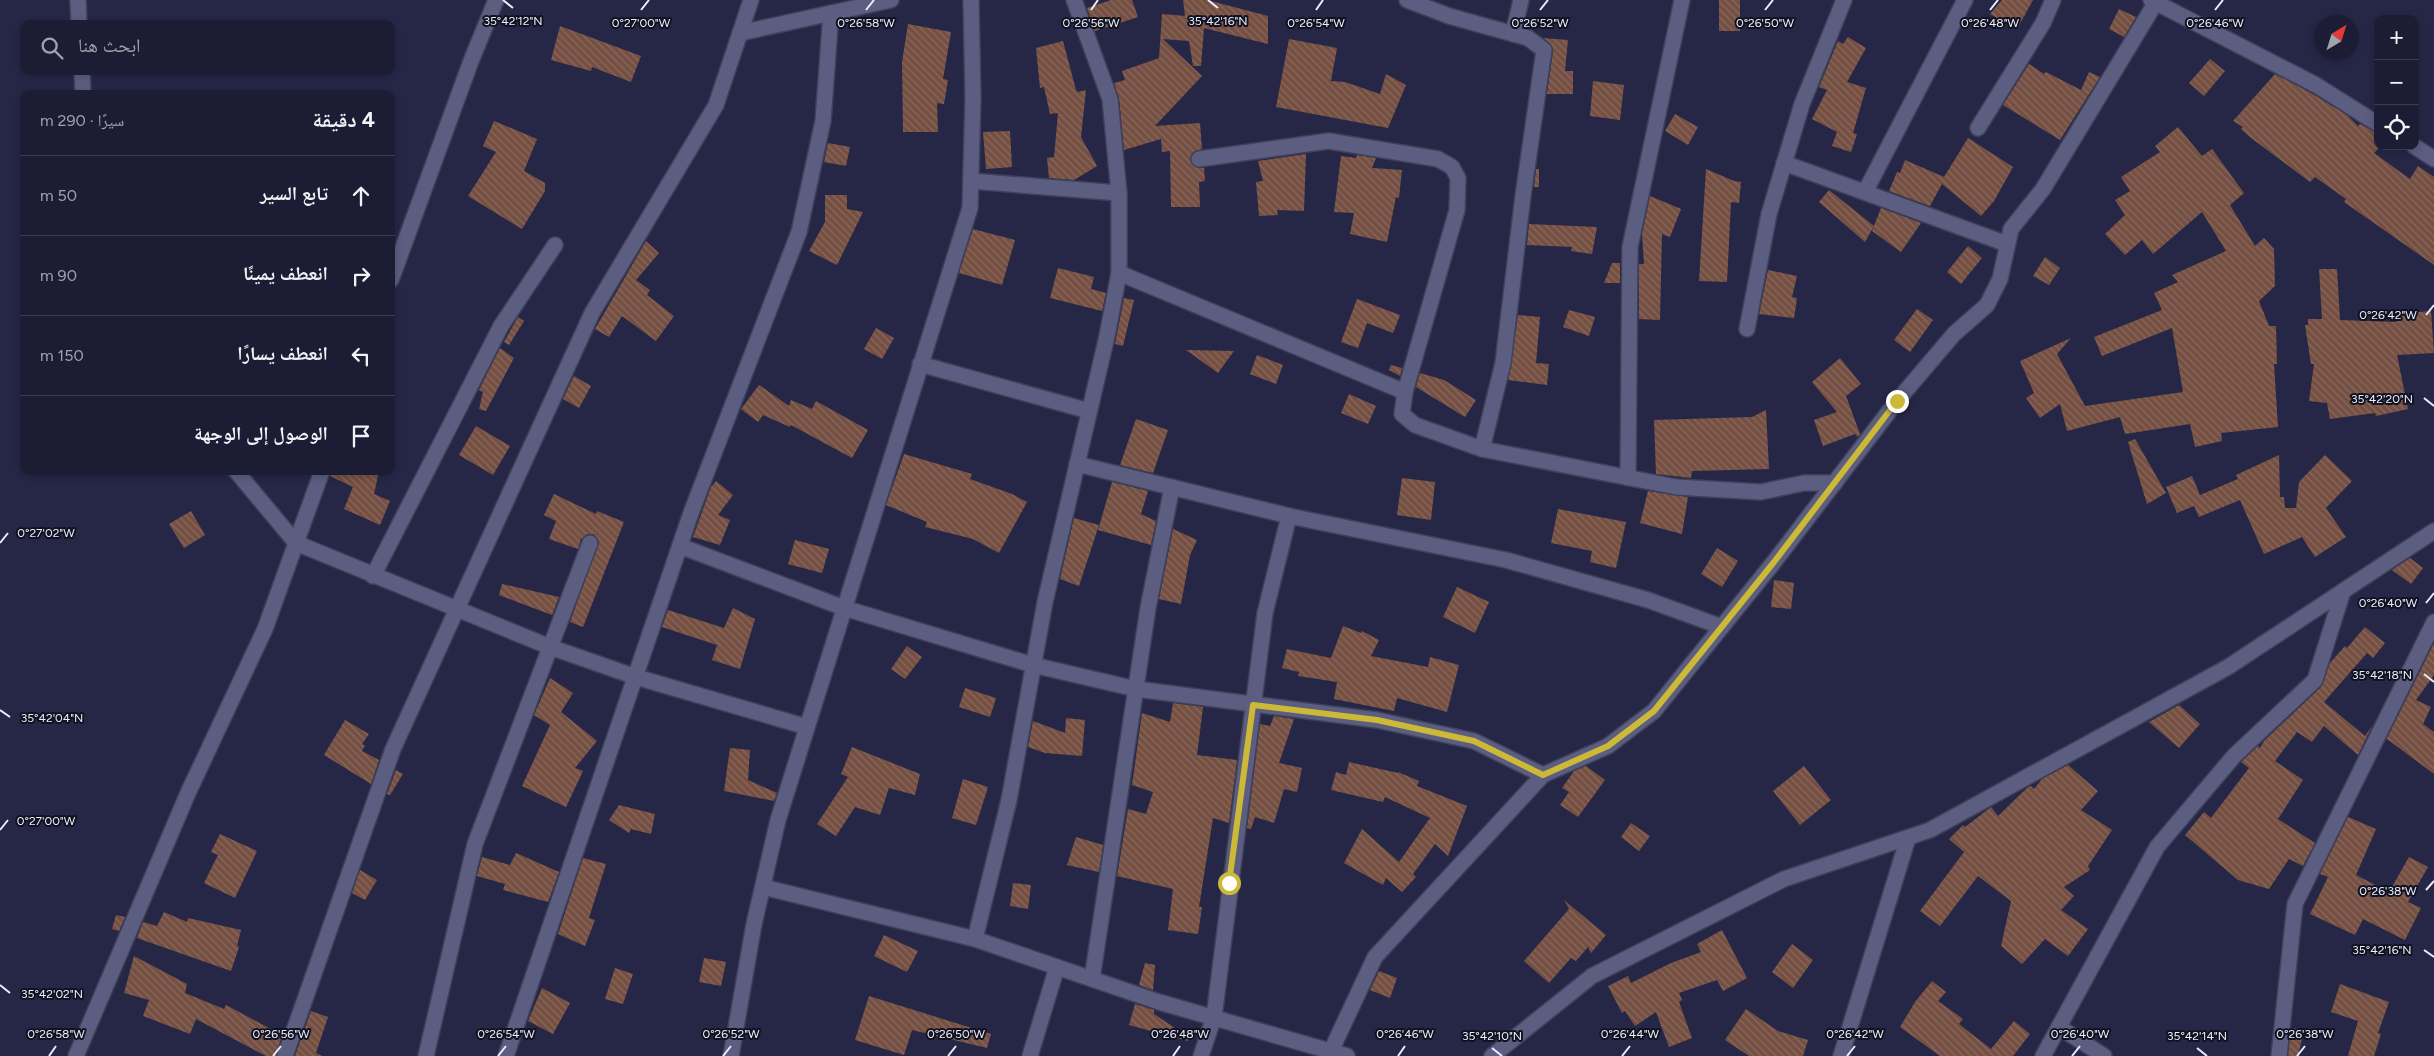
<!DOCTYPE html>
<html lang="ar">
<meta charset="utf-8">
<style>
body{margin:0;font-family:Figtree,"Noto Naskh Arabic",sans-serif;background:#25263c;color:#f1f3f6;direction:rtl}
.controls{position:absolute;right:15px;top:15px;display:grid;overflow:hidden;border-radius:10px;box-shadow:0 2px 8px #0003}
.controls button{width:45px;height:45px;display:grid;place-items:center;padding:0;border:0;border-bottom:1px solid #3a3b4f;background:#1c1d34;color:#f1f3f6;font:25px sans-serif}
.compass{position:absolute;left:2314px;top:15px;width:45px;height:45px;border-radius:50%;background:#1c1d34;box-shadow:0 2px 8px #0003;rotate:38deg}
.stop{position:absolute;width:15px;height:15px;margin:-11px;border:4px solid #cdb938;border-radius:50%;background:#fff}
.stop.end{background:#cdb938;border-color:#fff;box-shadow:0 1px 5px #0008}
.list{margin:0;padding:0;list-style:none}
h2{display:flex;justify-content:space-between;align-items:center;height:65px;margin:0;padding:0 20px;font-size:21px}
h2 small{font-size:16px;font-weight:400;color:#a0a2ac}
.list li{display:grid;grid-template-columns:32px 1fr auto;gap:15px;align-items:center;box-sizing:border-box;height:80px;padding:0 20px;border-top:1px solid #3a3b4f}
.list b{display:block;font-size:19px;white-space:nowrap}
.list em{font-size:16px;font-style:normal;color:#a0a2ac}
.icon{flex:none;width:28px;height:28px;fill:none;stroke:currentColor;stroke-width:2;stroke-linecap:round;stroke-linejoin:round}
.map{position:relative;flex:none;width:2434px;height:1056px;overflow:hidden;direction:ltr}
.search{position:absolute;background:#1c1d34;box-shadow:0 2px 8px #0003;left:20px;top:20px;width:375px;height:55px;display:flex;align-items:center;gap:12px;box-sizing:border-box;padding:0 18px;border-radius:10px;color:#a0a2ac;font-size:19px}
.panel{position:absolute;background:#1c1d34;box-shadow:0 2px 8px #0003;left:20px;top:90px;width:375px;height:385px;border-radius:10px;direction:rtl}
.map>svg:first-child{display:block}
.building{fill:url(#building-back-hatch)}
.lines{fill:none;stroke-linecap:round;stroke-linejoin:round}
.street-casing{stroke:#3f4059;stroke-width:18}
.secondary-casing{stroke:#3f4059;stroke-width:18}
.street{stroke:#5b5e81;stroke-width:15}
.secondary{stroke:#5b5e81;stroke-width:15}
.route{stroke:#cdb938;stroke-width:6}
.ticks{fill:none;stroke:#ebedfe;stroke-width:2}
.ticks-label{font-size:12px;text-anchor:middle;fill:#ebedfe;stroke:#111220;stroke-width:4;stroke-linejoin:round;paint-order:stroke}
</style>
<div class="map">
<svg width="2434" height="1056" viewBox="0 0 2434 1056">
<defs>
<pattern id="building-back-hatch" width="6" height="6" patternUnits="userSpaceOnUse" patternTransform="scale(1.25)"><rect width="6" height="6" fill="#754f42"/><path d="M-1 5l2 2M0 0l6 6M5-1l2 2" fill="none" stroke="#89695e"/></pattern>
</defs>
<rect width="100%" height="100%" fill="#262746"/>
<!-- building -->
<g class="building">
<polygon points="1111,0 1132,0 1138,17 1095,31 1087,8"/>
<polygon points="1183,0 1207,0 1268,16 1268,44 1204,28 1201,66 1193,66 1189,41 1163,39 1202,76 1155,126 1200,123 1202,149 1193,152 1190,160 1195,167 1204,168 1205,181 1199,182 1200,207 1171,207 1170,151 1162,152 1161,139 1124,150 1119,98 1114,83 1125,80 1122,71 1159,58 1162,14 1185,16"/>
<rect x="1719" y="0" width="21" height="31"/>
<polygon points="2002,0 2033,0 2017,29 1990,14"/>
<polygon points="2119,9 2136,17 2124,37 2109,29"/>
<polygon points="908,24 951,32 943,79 948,80 944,104 937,103 938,132 903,132 902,62"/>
<polygon points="560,26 641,56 631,82 592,67 591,71 551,60"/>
<polygon points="1848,37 1866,48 1847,82 1866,88 1853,133 1857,134 1851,152 1832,146 1837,132 1812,119 1827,90 1819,87 1838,41 1843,44"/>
<polygon points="1543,38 1568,40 1565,71 1573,71 1573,94 1547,94 1553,51 1550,43"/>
<polygon points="1289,39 1337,48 1331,81 1345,82 1380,94 1386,74 1406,85 1388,128 1276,107"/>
<polygon points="1063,41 1076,90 1078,92 1086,90 1081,137 1097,166 1074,180 1049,178 1047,158 1054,157 1058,113 1050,114 1044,87 1040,88 1036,48"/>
<polygon points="2210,59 2225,71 2204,96 2189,83"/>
<polygon points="2029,64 2044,74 2046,72 2081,90 2089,72 2100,77 2060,140 2003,105"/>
<polygon points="2275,74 2311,93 2347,115 2358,126 2360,124 2378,133 2378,149 2374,153 2410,179 2418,166 2434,177 2434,265 2344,202 2346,199 2315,177 2310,182 2251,138 2241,129 2243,127 2233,121"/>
<polygon points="1593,81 1624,85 1620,120 1590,116"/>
<polygon points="1675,114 1698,127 1688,145 1665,131"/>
<polygon points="494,121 537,139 524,171 545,183 545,191 522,229 468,196 496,152 483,146"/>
<polygon points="2178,127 2202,156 2212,149 2244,193 2230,205 2255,246 2264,238 2274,249 2275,286 2259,301 2269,326 2276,326 2277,364 2274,364 2278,427 2221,433 2222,441 2195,447 2190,424 2125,434 2120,417 2067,431 2060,404 2040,418 2026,398 2034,393 2020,361 2071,338 2057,354 2085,406 2183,392 2172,328 2102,356 2094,337 2162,310 2154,293 2178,282 2172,275 2226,251 2202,212 2153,254 2142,240 2125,255 2105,234 2125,215 2115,200 2130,191 2121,177 2160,152 2155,146"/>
<polygon points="1010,131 1012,167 986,169 983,132"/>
<polygon points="1968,138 2013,167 1994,201 1981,216 1942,184 1930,206 1889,191 1897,172 1900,173 1905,160 1944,177"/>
<polygon points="828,143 850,147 846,166 824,162"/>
<polygon points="1306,154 1304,211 1277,210 1278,215 1259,216 1256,182 1263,181 1258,161"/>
<polygon points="1357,155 1376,158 1372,168 1402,170 1399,198 1396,197 1387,242 1350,234 1354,213 1334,212 1341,156 1356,158"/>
<polygon points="1536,169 1539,169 1539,187 1534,187"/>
<polygon points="1706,169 1734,181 1741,182 1739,203 1731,202 1727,282 1699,281"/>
<polygon points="1829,190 1874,226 1865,242 1819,202"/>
<polygon points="825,195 847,195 847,209 863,212 837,265 809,251 825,222"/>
<polygon points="1650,196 1681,209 1670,237 1662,234 1660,320 1639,319 1639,264 1644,264 1642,234"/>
<polygon points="1881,208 1921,223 1901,252 1872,231"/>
<polygon points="1529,224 1597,227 1592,254 1571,251 1572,247 1527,245"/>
<polygon points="973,229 1015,240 1002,285 959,273"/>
<polygon points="646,241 659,253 636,280 650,290 647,295 674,316 656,341 622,316 609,337 595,329"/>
<polygon points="1968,246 1982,258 1961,284 1947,272"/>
<polygon points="2045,257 2060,268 2049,285 2033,276"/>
<polygon points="1612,263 1620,263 1620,283 1604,283"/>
<polygon points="1058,268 1094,277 1091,289 1106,293 1102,311 1050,298"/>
<polygon points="2319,269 2337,269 2340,320 2396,322 2396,314 2431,311 2434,353 2397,355 2408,409 2376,416 2375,413 2330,419 2327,403 2309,401 2314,364 2311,364 2305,325 2308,325 2308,319 2322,319"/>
<polygon points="1768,270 1797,276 1792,297 1797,298 1794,318 1759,314"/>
<polygon points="1124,298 1134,300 1123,346 1115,344"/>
<polygon points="1357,299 1400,315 1393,333 1367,323 1358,348 1341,342"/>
<polygon points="1917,309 1933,320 1910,352 1894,340"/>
<polygon points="1569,310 1595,317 1589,336 1563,327"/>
<polygon points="1518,315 1540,317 1536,363 1549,364 1547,385 1508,380"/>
<polygon points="518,317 524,321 509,345 504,342"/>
<polygon points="876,328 894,338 882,359 864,349"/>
<polygon points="500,348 514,358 486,411 479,409 483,392 479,390"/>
<polygon points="1186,350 1234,351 1218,373"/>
<polygon points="1257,355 1283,365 1276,384 1250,374"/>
<polygon points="1840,358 1861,384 1846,396 1860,434 1858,437 1855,434 1823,446 1814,420 1837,412 1812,382"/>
<polygon points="1391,365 1402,368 1400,376 1389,370"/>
<polygon points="1420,373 1444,380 1476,400 1465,417 1416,387"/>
<polygon points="574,376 591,386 579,408 563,399"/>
<polygon points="759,385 789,406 791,400 812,409 816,401 868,430 852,458 791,425 790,427 763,415 758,422 741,409"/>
<polygon points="1349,394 1376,406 1368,424 1341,413"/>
<polygon points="1766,410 1769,469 1692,471 1691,478 1656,474 1654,420 1752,417"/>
<polygon points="1136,419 1168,430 1153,473 1120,465"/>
<polygon points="476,426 510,446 493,475 459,455"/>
<polygon points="2135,439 2166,493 2147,504 2128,442"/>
<polygon points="904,454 972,474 970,479 1012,494 1027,502 999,553 973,539 925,527 927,522 886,505"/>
<polygon points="2279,455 2280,497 2284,497 2285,508 2296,508 2299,482 2325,455 2352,481 2326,508 2346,537 2315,557 2302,537 2264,554 2240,500 2199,517 2194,506 2177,513 2166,487 2192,476 2200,495 2238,479 2236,475"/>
<polygon points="331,471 379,471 374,494 390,501 380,525 344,509 353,487 330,476"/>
<polygon points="1402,478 1435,482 1431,520 1397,515"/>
<polygon points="716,481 733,495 718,515 730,520 720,545 693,537 711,487"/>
<polygon points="1112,482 1148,491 1141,514 1156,521 1151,545 1098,530"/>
<polygon points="1648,491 1688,497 1682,534 1640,523"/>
<polygon points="554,494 596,514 597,511 624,522 583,627 570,622 599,541 594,534 588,534 581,539 578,549 549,539 556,521 544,515"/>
<polygon points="1558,509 1626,522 1616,568 1590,562 1592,551 1551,543"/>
<polygon points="191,511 205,535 184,548 169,524"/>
<polygon points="1074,518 1099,525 1079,586 1060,579"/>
<polygon points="1173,529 1197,540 1190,555 1181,604 1159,599"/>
<polygon points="795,540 829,549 822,573 788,564"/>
<polygon points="1717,548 1738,561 1722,587 1701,574"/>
<polygon points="2410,558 2423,568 2411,584 2392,570"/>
<polygon points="1774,580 1794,583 1791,609 1771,607"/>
<polygon points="502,584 559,597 552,615 499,595"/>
<polygon points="1457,587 1489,602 1475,633 1443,617"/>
<polygon points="733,608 755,619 740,669 712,660 717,645 662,627 668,610 724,628"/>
<polygon points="1343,626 1361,633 1362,631 1379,640 1371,656 1428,667 1430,657 1459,665 1447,712 1397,698 1394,711 1334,699 1337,682 1298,676 1299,672 1282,668 1287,649 1331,658"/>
<polygon points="2365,627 2385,643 2373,658 2367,653 2324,702 2365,736 2372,726 2358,755 2324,726 2312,742 2297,732 2275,761 2303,780 2278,819 2315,843 2303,866 2289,859 2269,889 2238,880 2185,835 2204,812 2211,818 2249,768 2241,762 2258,746 2260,748 2264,741 2321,687 2330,663 2345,646 2347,648"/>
<polygon points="2434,643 2434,675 2416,700 2431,707 2423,724 2434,732 2434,774 2387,739 2385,742"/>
<polygon points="907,646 922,657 905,679 891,669"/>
<polygon points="550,678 573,693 561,712 597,741 575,768 583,771 566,807 522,786 550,725 534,715"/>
<polygon points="965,688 996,698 990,717 959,707"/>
<polygon points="1173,703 1203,707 1197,755 1237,760 1229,823 1213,818 1199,907 1202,907 1198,934 1168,930 1173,889 1117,876 1128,809 1146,814 1153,792 1132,785 1142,713 1170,722"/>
<polygon points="2179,705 2200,724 2179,748 2149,722"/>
<polygon points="1274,716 1294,719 1279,763 1302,768 1297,792 1284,789 1274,823 1255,817 1251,829 1247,828 1260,724 1270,726"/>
<polygon points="1066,718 1085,720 1082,756 1045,753 1028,747 1033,721 1065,733"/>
<polygon points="345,720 369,734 362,744 365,746 362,751 379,760 371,784 324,755"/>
<polygon points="852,747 920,774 915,795 889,788 880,815 855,807 836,836 817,824 848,777 841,774"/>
<polygon points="730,748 750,750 748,780 777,793 774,801 724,791"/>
<polygon points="1349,762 1398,773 1398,772 1419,781 1417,786 1467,806 1448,856 1435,844 1413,874 1416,877 1402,892 1386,878 1383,885 1344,863 1362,829 1399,862 1430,818 1385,797 1383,802 1331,790 1336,772 1346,775"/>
<polygon points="2068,765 2098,791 2081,810 2112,830 2088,866 2090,870 2064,887 2074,896 2061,910 2088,929 2068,956 2045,939 2022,964 2001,946 2011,901 1978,876 1940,926 1920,911 1964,852 1949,839 1963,825 1965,827 1991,807 1998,816 2028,787 2031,786 2034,789 2042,779"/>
<polygon points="1586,766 1605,780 1578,817 1560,805 1569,792 1562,788 1574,771"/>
<polygon points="1804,766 1831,800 1800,825 1773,791"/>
<polygon points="396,770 403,774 390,795 387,794"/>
<polygon points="963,779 988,787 976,825 952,818"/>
<polygon points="619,805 655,814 651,834 631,829 629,833 609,820"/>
<polygon points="2348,817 2376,829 2356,875 2389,892 2409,857 2428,867 2408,902 2421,908 2405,940 2363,919 2355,935 2310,914 2328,877 2320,874"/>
<polygon points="1631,823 1650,836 1639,851 1621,837"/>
<polygon points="220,834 257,851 235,898 204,883 218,855 211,852"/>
<polygon points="1076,837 1103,845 1099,872 1067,865"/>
<polygon points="516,853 559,872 548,902 503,890 505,884 477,876 482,857 510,865"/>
<polygon points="583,858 606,864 589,918 595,920 585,946 558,934"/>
<polygon points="360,870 377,880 365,900 352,893"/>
<polygon points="1013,883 1031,885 1028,909 1010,906"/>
<polygon points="1564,900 1606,935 1591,953 1588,947 1576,961 1571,958 1549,983 1524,961 1569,909"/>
<polygon points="164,912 187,922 188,918 241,930 237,946 239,947 231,971 137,938 143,922 157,926"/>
<polygon points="116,915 125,917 119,931 112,929"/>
<polygon points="1722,930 1747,978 1723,991 1717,980 1679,993 1682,1000 1679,1002 1692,1038 1669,1047 1656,1012 1635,1026 1625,1011 1622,1013 1608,986 1628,976 1631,983 1671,963 1701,952 1697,944"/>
<polygon points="884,935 918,951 907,972 874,956"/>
<polygon points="1792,944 1813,960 1793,988 1772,972"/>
<polygon points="134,956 187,984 185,993 224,1009 226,1005 282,1035 276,1056 266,1056 196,1019 190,1034 143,1016 149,1000 124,993"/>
<polygon points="704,958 726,962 721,986 699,982"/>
<polygon points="1145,963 1155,965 1153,990 1139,985"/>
<polygon points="615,968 633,974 623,1004 605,999"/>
<polygon points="1379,971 1397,978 1390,998 1370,990"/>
<polygon points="1932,981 1946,992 1938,1001 1963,1019 1959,1024 1991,1049 2014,1021 2030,1034 2013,1056 1940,1056 1900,1027 1915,1002"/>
<polygon points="2340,984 2389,1002 2378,1033 2381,1034 2374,1056 2348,1056 2358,1021 2331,1012"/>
<polygon points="542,988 570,1003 553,1034 528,1021"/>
<polygon points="869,996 991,1034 987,1048 912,1030 904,1055 855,1040"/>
<polygon points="1135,1004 1154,1010 1154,1014 1190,1038 1188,1041 1129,1025"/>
<polygon points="1746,1009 1778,1031 1808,1040 1803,1056 1749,1056 1725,1040"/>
<polygon points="311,1011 328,1017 316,1053 322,1056 295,1056"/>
<polygon points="2291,1028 2304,1030 2298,1056 2288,1056"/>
</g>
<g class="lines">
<defs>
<g id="street">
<polyline points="78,0 79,24"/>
<polyline points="1407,0 1449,16 1528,38 1544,50 1523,196 1503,363 1482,449"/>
<polyline points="2151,0 2316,85 2378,124"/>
<polyline points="740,33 891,0"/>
<polyline points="1513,34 1521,0"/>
<polyline points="82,71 83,94"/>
<polyline points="1978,128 2043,23 2053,0"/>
<polyline points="2414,146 2434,159"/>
<polyline points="1199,159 1329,141 1438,159 1452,167 1458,178 1457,210 1405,392 1402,414 1415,425 1482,449 1676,487 1761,492 1804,483 1835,483"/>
<polyline points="1784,163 2007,244"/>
<polyline points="971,181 1119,193"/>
<polyline points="1865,192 1965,0"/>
<polyline points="1119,273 1405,392"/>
<polyline points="391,280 471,61 496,0"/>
<polyline points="1747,329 1769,214 1802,104 1844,0"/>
<polyline points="920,364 1089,411"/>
<polyline points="1077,464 1289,516 1506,560 1648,600 1722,627"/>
<polyline points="236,471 296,543 550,647 636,677 807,727"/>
<polyline points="1628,478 1630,247 1682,0"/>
<polyline points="680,546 844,608 1033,665 1136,689 1377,720 1474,741 1543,775"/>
<polyline points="373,576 501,326 555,245"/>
<polyline points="763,887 975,939 1159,1002 1347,1056"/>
<polyline points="975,939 1009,800 1045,602 1107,336 1119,273 1119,193 1110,99 1074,0"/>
<polyline points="1092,979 1148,608 1172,487"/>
<polyline points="2059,1027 2104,1056"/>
<polyline points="1331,1051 1375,957 1543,775 1608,746 1654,711 1774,562 1897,401 1954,334 1987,305 2000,279 2011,229 2043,189 2156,2"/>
<polyline points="76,1056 188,793 265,629 322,471"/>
<polyline points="285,1056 393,749 592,313 716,105 751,0"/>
<polyline points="426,1056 475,844 590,543"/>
<polyline points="506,1056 691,513 799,232 823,121 831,13"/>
<polyline points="731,1056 754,924 778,820 970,208 973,98 971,0"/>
<polyline points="1030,1056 1057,967"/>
<polyline points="1201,1056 1214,1017 1265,613 1289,516"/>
<polyline points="1841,1056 1908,838"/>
<polyline points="2043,1056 2157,847 2234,756 2315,680 2343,591"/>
<polyline points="2279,1056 2295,904 2434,622"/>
</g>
<polyline id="secondary" points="1492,1056 1592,976 1784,879 1930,830 2228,667 2434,531"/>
</defs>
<!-- street casing -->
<use href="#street" class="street-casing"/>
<!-- secondary casing -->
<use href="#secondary" class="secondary-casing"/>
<!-- street -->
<use href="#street" class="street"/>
<!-- secondary -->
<use href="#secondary" class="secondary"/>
</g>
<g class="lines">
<!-- route -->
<polyline class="route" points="1229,883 1253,705 1377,720 1474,741 1543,775 1608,746 1654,711 1774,562 1897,401"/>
</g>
<!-- ticks -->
<path class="ticks" d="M503,0L513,8M1208,0L1218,8M641,10L649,0M866,10L874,0M1091,10L1098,0M1316,10L1323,0M1540,10L1548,0M1765,10L1773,0M1990,10L1998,0M2215,10L2223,0M2426,315L2434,305M2424,398L2434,406M0,543L8,533M2426,603L2434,593M2424,674L2434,682M0,710L10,717M0,830L8,820M2426,890L2434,881M2424,950L2434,957M0,985L10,993M1492,1048L1502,1056M2197,1048L2207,1056M49,1056L56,1046M273,1056L281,1046M498,1056L506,1046M723,1056L731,1046M948,1056L956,1046M1173,1056L1180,1046M1398,1056L1405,1046M1622,1056L1630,1046M1847,1056L1855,1046M2072,1056L2080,1046M2297,1056L2305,1046"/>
<g class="ticks-label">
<text x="513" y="25">35°42'12"N</text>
<text x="1218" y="25">35°42'16"N</text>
<text x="641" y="27">0°27'00"W</text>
<text x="1990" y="27">0°26'48"W</text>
<text x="866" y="27">0°26'58"W</text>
<text x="1091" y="27">0°26'56"W</text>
<text x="1316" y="27">0°26'54"W</text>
<text x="1540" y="27">0°26'52"W</text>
<text x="1765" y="27">0°26'50"W</text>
<text x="2215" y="27">0°26'46"W</text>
<text x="2388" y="319">0°26'42"W</text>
<text x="2382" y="403">35°42'20"N</text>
<text x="46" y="537">0°27'02"W</text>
<text x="2388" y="607">0°26'40"W</text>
<text x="2382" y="679">35°42'18"N</text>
<text x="52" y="722">35°42'04"N</text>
<text x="46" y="825">0°27'00"W</text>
<text x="2388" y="895">0°26'38"W</text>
<text x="2382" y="954">35°42'16"N</text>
<text x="52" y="998">35°42'02"N</text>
<text x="56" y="1038">0°26'58"W</text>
<text x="281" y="1038">0°26'56"W</text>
<text x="506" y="1038">0°26'54"W</text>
<text x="731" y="1038">0°26'52"W</text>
<text x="956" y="1038">0°26'50"W</text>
<text x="1180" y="1038">0°26'48"W</text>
<text x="1405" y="1038">0°26'46"W</text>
<text x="1630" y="1038">0°26'44"W</text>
<text x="1855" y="1038">0°26'42"W</text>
<text x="2080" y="1038">0°26'40"W</text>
<text x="2305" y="1038">0°26'38"W</text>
<text x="1492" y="1040">35°42'10"N</text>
<text x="2197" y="1040">35°42'14"N</text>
</g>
</svg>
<div class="controls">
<button>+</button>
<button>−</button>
<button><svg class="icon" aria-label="locate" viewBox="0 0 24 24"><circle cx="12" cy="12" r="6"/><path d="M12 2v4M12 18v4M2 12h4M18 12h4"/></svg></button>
</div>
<svg class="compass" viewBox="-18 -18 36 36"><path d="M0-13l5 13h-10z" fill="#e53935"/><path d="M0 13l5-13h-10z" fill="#a0a2ac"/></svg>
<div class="stop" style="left:1229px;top:883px"></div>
<div class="stop end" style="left:1897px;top:401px"></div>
<div class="search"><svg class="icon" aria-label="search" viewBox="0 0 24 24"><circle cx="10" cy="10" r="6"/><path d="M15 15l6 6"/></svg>ابحث هنا</div>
<section class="panel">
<h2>4 دقيقة<small>سيرًا · 290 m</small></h2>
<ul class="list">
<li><svg class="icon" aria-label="ahead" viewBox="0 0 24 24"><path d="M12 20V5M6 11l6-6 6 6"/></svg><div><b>تابع السير</b></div><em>50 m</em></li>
<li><svg class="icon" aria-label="right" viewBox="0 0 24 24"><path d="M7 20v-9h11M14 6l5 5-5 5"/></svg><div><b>انعطف يمينًا</b></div><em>90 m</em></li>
<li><svg class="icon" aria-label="left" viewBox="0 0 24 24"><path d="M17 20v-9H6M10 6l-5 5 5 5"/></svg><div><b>انعطف يسارًا</b></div><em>150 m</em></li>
<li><svg class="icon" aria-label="arrive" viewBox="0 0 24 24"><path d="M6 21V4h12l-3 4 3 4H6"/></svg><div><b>الوصول إلى الوجهة</b></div></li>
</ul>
</section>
</div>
